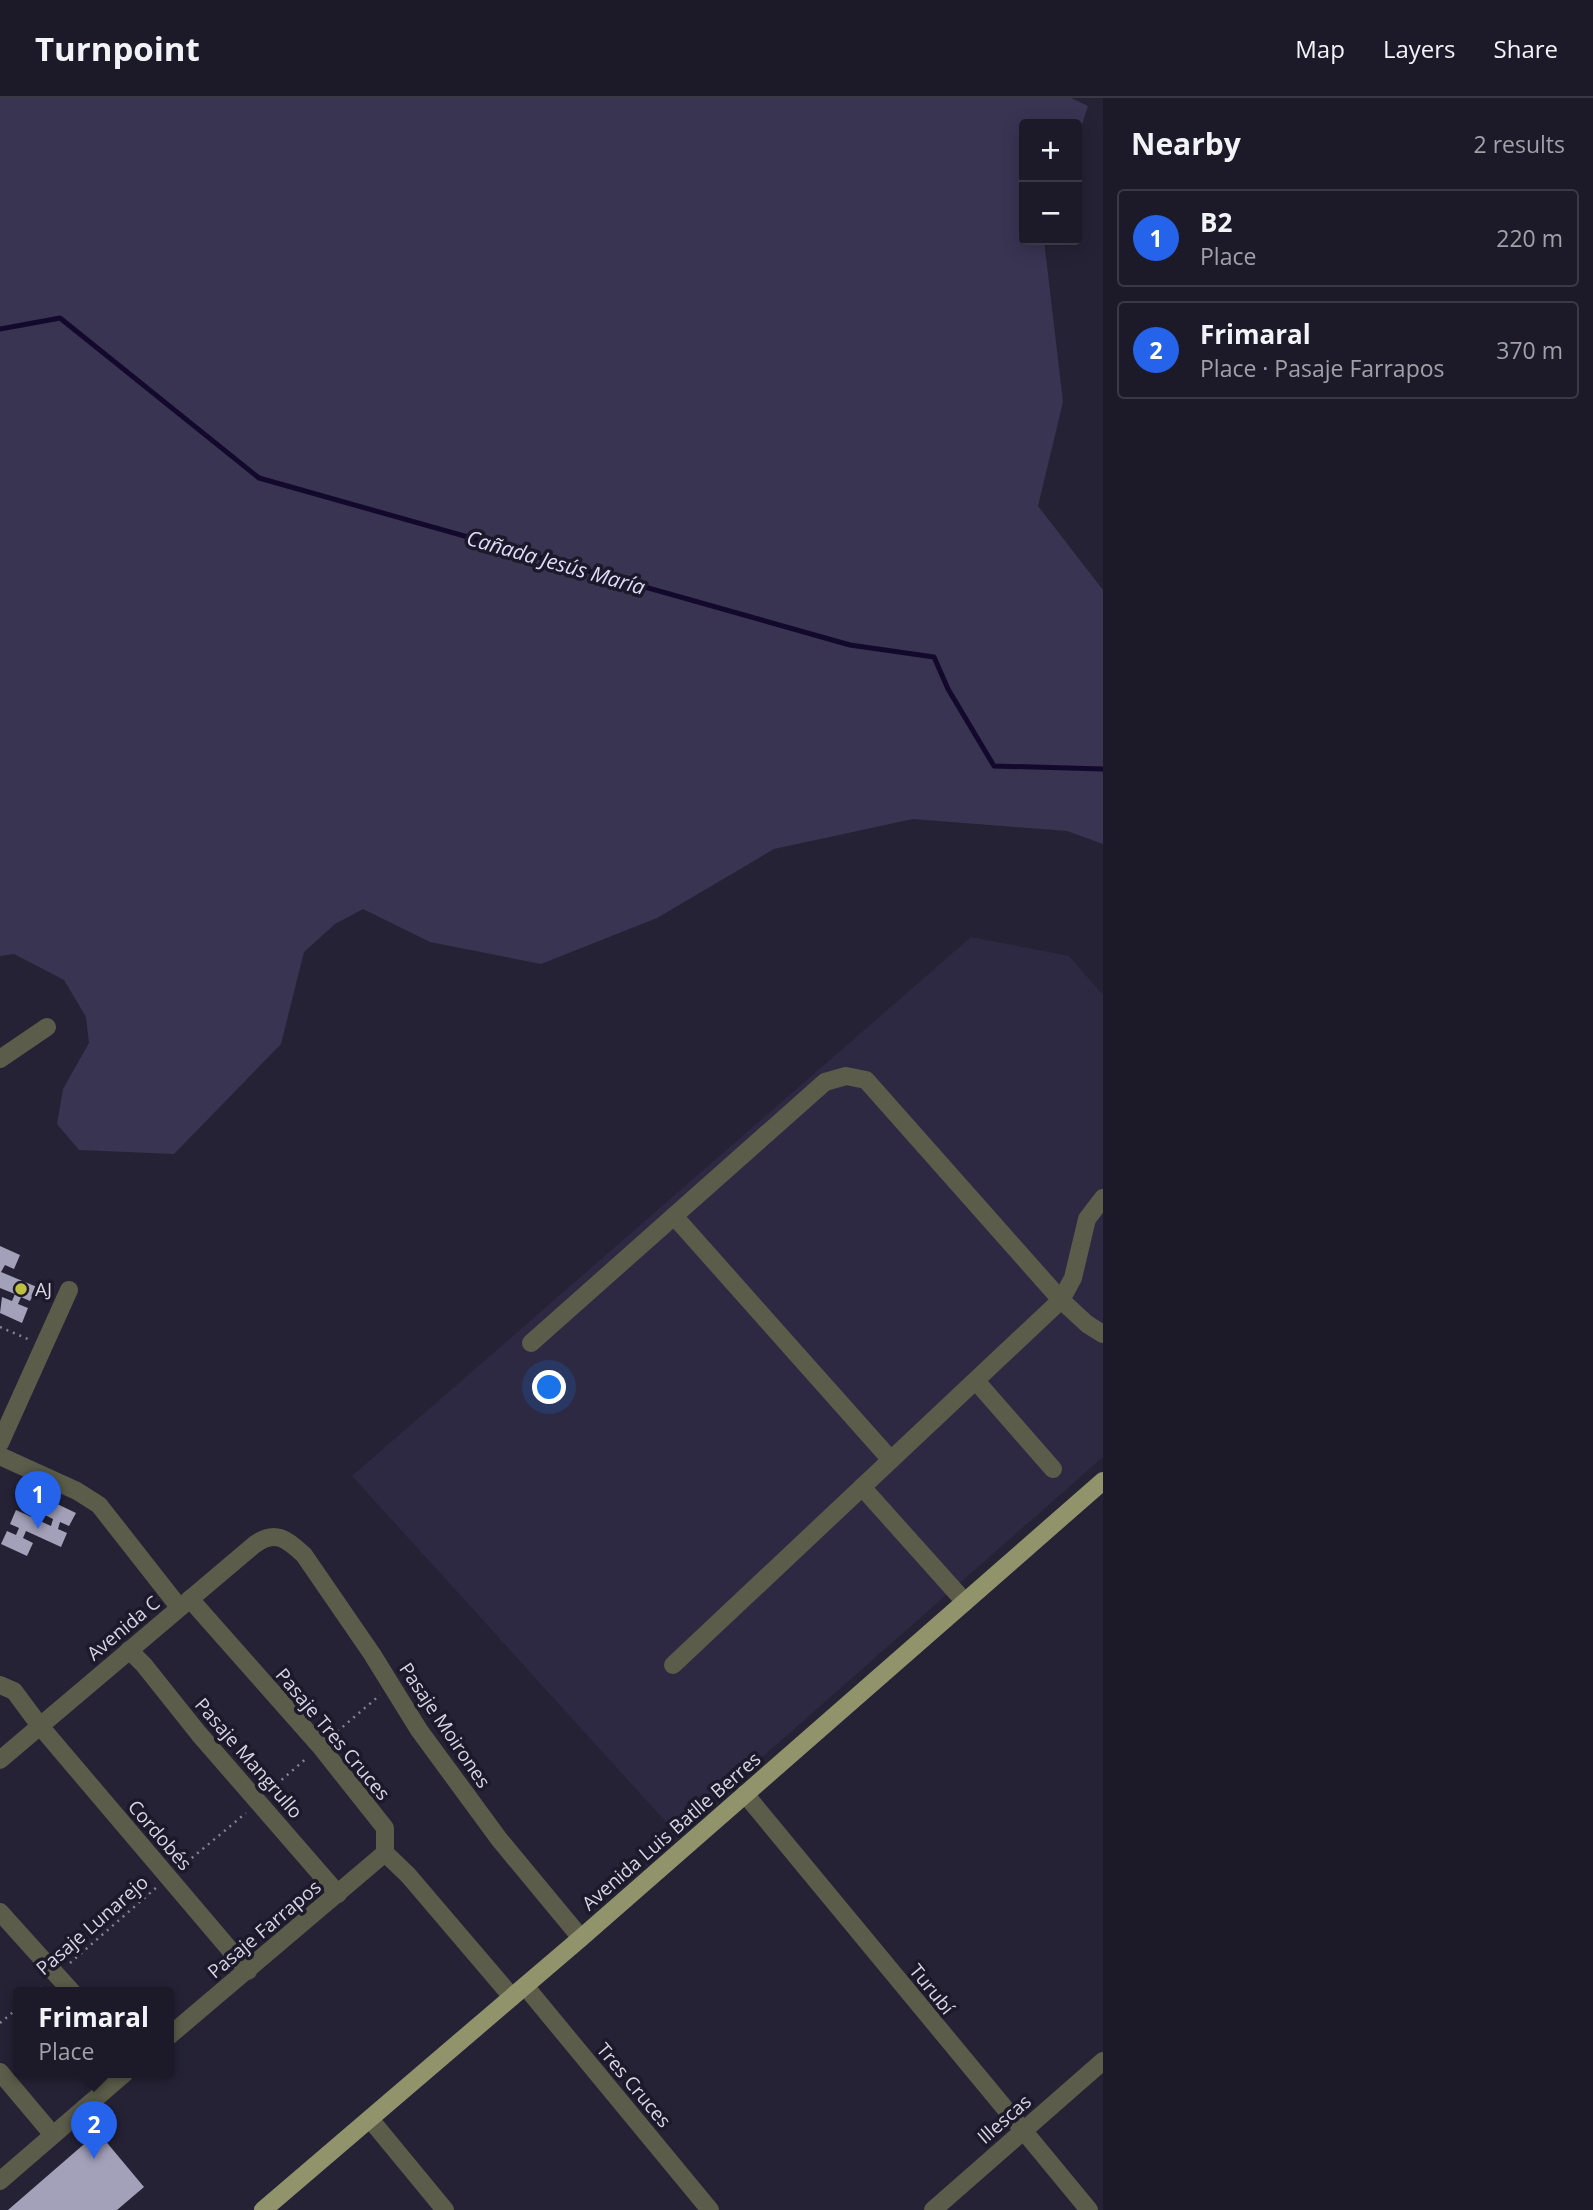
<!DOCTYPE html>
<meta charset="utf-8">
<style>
body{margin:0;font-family:"Open Sans",sans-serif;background:#252330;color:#f1f3f6}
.controls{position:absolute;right:21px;top:21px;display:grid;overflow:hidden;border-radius:7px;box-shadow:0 4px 18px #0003}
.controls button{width:63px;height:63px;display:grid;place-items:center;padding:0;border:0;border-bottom:2px solid #3a3845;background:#1c1a28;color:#f1f3f6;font:35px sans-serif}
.you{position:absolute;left:550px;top:1290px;width:24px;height:24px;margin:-18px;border:5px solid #fff;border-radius:50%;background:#1a73e8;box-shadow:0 0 0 10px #1a73e833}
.badge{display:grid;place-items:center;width:46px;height:46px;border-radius:50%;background:#2563eb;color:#fff;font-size:23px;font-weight:700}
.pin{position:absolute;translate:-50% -58px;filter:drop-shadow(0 2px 4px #0008)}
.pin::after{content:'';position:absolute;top:37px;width:24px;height:21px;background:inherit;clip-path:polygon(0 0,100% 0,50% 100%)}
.popup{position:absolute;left:13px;top:1889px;width:161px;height:91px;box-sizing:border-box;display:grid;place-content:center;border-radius:7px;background:#1c1a28;filter:drop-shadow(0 2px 5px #0005);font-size:23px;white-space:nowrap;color:#a0a1a8}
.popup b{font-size:26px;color:#f1f3f6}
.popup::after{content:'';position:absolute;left:50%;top:100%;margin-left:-14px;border:14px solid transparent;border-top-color:#1c1a28}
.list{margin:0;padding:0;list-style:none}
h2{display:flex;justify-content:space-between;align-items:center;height:91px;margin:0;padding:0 28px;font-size:30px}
h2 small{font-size:23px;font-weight:400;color:#a0a1a8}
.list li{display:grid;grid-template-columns:46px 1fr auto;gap:21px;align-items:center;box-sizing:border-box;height:98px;margin:0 14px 14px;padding:0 14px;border:2px solid #3a3845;border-radius:7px}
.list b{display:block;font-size:26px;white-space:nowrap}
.list p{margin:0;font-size:23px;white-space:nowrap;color:#a0a1a8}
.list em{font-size:23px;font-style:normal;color:#a0a1a8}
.map{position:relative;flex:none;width:1103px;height:2112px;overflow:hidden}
header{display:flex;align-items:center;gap:42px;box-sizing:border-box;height:98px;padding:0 35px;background:#1c1a28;border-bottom:2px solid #3a3845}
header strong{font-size:33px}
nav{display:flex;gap:38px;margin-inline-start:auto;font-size:24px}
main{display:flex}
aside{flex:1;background:#1c1a28}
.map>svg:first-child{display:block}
.built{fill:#2d2943}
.green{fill:#393452}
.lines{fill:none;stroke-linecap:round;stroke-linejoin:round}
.stream{stroke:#13092c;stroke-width:5}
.building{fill:#a3a0b9}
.path{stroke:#848293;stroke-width:2.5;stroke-dasharray:2 5;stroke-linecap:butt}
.minor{stroke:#5b5c49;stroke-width:18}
.major{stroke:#91936b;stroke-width:18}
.poi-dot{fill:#bdbf43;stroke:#1c192b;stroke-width:2.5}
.labels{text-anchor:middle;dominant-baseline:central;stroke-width:7;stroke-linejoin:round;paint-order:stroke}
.poi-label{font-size:19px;fill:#d6d5e2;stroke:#1c192b;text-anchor:start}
.street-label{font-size:19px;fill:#d6d5e2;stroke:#1c192b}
.water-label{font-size:21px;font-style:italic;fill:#dfdcf9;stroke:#1c192b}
</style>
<header>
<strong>Turnpoint</strong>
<nav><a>Map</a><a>Layers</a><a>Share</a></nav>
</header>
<main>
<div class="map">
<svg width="1103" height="2112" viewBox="0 0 1103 2112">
<rect width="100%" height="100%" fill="#252236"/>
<!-- built -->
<polygon class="built" points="971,839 1069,858 1103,897 1103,1359 676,1735 352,1378"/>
<!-- green -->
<polygon class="green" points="0,0 1071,0 1088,8 1077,41 1077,26 1024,26 1024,142 1044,142 1063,304 1038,408 1103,492 1103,746 1067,733 913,721 774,751 657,820 541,866 430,844 363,811 335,826 304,854 281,946 174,1056 79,1052 57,1026 63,991 89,945 86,919 64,882 14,856 0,858"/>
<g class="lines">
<!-- stream -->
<polyline class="stream" points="0,231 60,220 259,380 850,547 934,559 948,591 994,668 1103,671"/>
</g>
<!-- building -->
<g class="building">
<polygon points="0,1148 20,1157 14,1171 5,1167 1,1174 37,1189 30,1203 21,1199 18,1206 28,1210 22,1225 0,1215 2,1199 12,1203 15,1196 0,1190"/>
<polygon points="51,1403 76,1415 69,1428 60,1424 58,1431 67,1435 61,1449 26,1433 23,1440 33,1445 27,1458 1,1446 7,1433 16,1437 19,1430 10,1426 16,1412 51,1428 53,1421 45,1417"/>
<polygon points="98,2034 144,2089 117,2112 8,2112"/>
</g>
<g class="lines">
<!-- path -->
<g class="path">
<polyline points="0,1229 28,1241"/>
<polyline points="332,1638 380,1597"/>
<polyline points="271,1691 308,1659"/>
<polyline points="181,1769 246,1715"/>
<polyline points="70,1865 157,1789"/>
<polyline points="35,1895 44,1888"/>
<polyline points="0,1925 19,1909"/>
</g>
<!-- minor -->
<g class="minor">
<polyline points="0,961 47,929"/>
<polyline points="674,1118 891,1362"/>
<polyline points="531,1245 825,984 846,978 866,982 1061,1202 1087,1226 1103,1236"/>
<polyline points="976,1283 1053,1371"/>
<polyline points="0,1345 69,1192"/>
<polyline points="0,1358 77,1393 99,1407 179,1509"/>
<polyline points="862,1389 965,1504"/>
<polyline points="190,1501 320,1648 385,1730 385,1755 408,1777 512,1899"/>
<polyline points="129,1552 144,1567 199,1636 338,1796"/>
<polyline points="673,1567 1061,1202 1073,1180 1087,1121 1103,1100"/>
<polyline points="0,1587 14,1593 40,1628 248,1873"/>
<path d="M0,1662L254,1447C275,1431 287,1441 304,1457L372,1556L419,1632L499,1741L581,1840"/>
<polyline points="745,1696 1089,2112"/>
<polyline points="0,1814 73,1895"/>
<polyline points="525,1888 710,2112"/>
<polyline points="169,1938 385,1755"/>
<polyline points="0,1974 53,2037"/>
<polyline points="370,2021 445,2112"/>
<polyline points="0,2083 125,1975"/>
<polyline points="933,2112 1103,1963"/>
</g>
<!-- major -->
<polyline class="major" points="263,2112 581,1840 1103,1383"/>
</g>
<!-- markers -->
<circle class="poi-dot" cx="21" cy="1191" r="7"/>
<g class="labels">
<!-- poi labels -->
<g class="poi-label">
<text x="35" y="1191">AJ</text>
</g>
<!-- street labels -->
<g class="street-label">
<text transform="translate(123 1530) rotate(-40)">Avenida C</text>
<text transform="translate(445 1627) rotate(56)">Pasaje Moirones</text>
<text transform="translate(333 1636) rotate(50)">Pasaje Tres Cruces</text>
<text transform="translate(249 1660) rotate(49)">Pasaje Mangrullo</text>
<text transform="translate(671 1733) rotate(-41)">Avenida Luis Batlle Berres</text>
<text transform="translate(160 1737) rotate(49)">Cordobés</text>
<text transform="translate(92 1827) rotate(-41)">Pasaje Lunarejo</text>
<text transform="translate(264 1831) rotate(-40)">Pasaje Farrapos</text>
<text transform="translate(932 1891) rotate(51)">Turubí</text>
<text transform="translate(634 1987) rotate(50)">Tres Cruces</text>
<text transform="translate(1004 2021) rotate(-41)">Illescas</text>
</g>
<!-- water labels -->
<g class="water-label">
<text transform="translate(556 464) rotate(16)">Cañada Jesús María</text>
</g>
</g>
</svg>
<div class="controls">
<button>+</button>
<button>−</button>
</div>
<div class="you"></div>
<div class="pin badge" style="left:38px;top:1431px">1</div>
<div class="pin badge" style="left:94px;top:2061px">2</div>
<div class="popup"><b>Frimaral</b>Place</div>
</div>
<aside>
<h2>Nearby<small>2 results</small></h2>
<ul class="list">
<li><span class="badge">1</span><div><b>B2</b><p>Place</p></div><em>220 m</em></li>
<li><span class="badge">2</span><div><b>Frimaral</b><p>Place · Pasaje Farrapos</p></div><em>370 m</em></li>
</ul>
</aside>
</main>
